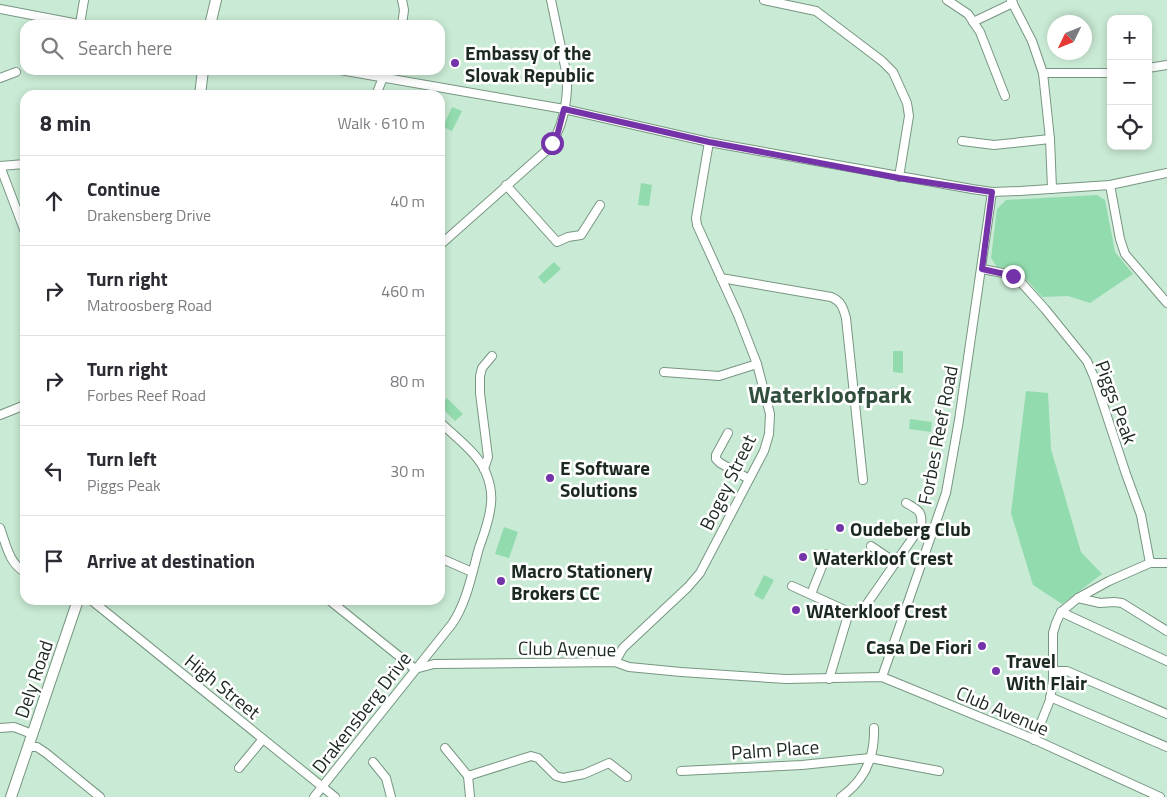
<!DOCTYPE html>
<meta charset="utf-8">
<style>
body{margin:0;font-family:"Titillium Web",sans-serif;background:#f2f2f3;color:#2b2b33}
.controls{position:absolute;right:15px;top:15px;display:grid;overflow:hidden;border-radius:10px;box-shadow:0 2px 8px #0003}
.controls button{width:45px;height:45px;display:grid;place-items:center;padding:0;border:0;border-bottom:1px solid #e1e1e2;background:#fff;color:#2b2b33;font:25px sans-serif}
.compass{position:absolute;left:1047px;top:15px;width:45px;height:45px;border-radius:50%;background:#fff;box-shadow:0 2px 8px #0003;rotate:227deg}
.stop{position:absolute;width:15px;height:15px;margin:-11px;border:4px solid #7433a8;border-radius:50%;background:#fff}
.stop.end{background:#7433a8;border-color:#fff;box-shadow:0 1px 5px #0008}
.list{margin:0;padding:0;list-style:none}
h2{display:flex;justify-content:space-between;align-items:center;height:65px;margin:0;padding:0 20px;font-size:21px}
h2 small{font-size:16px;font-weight:400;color:#7c7c81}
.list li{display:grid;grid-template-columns:32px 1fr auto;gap:15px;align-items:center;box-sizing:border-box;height:90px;padding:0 20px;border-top:1px solid #e1e1e2}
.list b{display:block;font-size:19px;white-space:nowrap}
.list p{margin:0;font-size:16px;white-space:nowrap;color:#7c7c81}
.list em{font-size:16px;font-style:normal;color:#7c7c81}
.icon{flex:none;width:28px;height:28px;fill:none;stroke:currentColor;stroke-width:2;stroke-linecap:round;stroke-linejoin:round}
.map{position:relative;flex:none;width:1167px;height:797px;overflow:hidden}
.search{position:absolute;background:#fff;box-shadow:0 2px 8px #0003;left:20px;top:20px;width:425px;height:55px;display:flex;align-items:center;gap:12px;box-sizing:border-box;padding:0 18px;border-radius:15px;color:#7c7c81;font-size:19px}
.panel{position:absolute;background:#fff;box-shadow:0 2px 8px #0003;left:20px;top:90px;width:425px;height:515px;border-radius:15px}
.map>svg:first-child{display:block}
.green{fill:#92dbae}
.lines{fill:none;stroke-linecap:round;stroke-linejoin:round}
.minor-casing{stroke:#779681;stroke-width:10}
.tertiary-casing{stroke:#779681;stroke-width:12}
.minor{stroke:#fff;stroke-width:8}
.tertiary{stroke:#fff;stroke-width:10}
.route{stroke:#7433a8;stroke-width:6}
.poi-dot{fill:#7433a8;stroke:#fff;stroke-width:2}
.labels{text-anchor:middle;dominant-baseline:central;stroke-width:5;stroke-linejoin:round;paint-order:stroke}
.poi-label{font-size:19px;font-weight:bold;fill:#1c2921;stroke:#fff;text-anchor:start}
.street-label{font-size:19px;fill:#1c2921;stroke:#fff}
.district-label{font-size:24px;font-weight:bold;fill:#324e3d;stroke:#fff}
</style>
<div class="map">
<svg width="1167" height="797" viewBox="0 0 1167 797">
<rect width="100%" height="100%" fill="#c9ead4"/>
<!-- green -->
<g class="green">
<polygon points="452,107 462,111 452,131 443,127"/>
<polygon points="641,183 652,185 649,206 638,205"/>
<polygon points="1097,195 1105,200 1115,252 1133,274 1090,303 1068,296 1042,297 1017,269 997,267 991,258 997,209 1006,200"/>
<polygon points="554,262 561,269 544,284 538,277"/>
<polygon points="893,351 903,351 903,373 893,372"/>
<polygon points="1026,391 1048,393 1051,449 1081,552 1102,574 1062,604 1033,585 1011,513"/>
<polygon points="447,398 463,414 455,421 440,406"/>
<polygon points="910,419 932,422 931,432 909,429"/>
<polygon points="504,527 518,532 509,558 495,554"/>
<polygon points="764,575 774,580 763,600 754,595"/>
</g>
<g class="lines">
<defs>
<g id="minor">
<polyline points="764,0 816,11 882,61 893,72 907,103 909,116 899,177"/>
<polyline points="947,0 968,14 980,32 1005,96"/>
<polyline points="1011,0 1032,41 1043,73 1050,139 1052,189"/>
<polyline points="0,9 84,25"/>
<polyline points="973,22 1013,3"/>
<polyline points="80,24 84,0"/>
<polyline points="402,25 404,10 402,0"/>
<polyline points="1148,68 1167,65"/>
<polyline points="340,70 564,109 709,142 972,189 992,192 1020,191 1110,185 1167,173"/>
<polyline points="1043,73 1111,73"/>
<polyline points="0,78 16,72"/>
<polyline points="376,95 386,70"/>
<polyline points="962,141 994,145 1050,139"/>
<polyline points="0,166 25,232"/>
<polyline points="0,166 25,164"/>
<polyline points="506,185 557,242 568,237 581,235 600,205"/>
<polyline points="1110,185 1120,239 1125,254 1167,303"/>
<path d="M440,245L547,150C563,130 568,101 567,76L551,0"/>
<polyline points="982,269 1008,274 1018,279 1045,309 1087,361 1094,377 1126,474 1141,515 1150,563"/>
<path d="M721,278L831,297C841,301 843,307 846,318L863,480"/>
<polyline points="664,372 719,376 757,364"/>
<polyline points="0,415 25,405"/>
<polyline points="728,433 716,455 716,459 720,463 749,479"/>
<polyline points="484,469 488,457 480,393 480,376 482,368 492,356"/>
<path d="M0,528C6,544 9,564 25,572"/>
<polyline points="871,546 896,563"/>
<polyline points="440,558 472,572"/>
<path d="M792,586L849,612L864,608L921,526C923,511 918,510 906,503"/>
<polyline points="811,594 827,554"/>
<polyline points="1078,598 1100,603 1114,602 1122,603 1167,631"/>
<polyline points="91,600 335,797"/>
<polyline points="329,600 415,669"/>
<polyline points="1061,612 1167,661"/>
<polyline points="615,662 623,648 688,587 700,573 764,451 769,434 770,414 757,364 738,315 697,225 696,218 709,142"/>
<polyline points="415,669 434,664 615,662 629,667 681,672 786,679 882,677 1031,738 1160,797"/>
<polyline points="1054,671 1067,671 1167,714"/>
<polyline points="882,677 946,493 959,420 992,192"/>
<polyline points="829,679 849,612"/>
<polyline points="1050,697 1167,747"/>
<polyline points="0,728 14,727 32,734"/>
<polyline points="1034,740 1050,700 1053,680 1053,633 1056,623 1061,612 1078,598 1109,581 1150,563 1167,563"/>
<polyline points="29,747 37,747 46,753 100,797"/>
<polyline points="445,748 468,776 531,756 538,758 556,776 563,778 584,774 609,763 627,777"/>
<polyline points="373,762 386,778 391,797"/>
<polyline points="239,768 263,739"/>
<polyline points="681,771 802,765 870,758 939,771"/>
<polyline points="468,776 470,797"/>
<path d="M314,797L452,624C467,602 472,573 479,548C484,534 490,519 491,503C492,494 490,483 486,473C478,453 455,437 440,422"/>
<path d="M841,797C864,781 875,757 874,728"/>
</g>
<g id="tertiary">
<polyline points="210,25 216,0"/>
<polyline points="200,95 203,70"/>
<polyline points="11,797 78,600"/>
</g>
</defs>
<!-- minor casing -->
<use href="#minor" class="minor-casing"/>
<!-- tertiary casing -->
<use href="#tertiary" class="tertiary-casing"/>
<!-- minor -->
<use href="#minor" class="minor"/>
<!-- tertiary -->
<use href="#tertiary" class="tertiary"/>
</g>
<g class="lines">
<!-- route -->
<polyline class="route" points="552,143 557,136 564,109 709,142 899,178 992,192 982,269 1013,276"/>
</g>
<!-- markers -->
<g class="poi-dot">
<circle cx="455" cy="63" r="5"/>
<circle cx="550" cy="478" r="5"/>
<circle cx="840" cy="528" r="5"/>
<circle cx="803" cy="557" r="5"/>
<circle cx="501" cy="581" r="5"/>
<circle cx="796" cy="610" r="5"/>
<circle cx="982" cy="646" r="5"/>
<circle cx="996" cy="671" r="5"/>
</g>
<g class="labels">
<!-- poi labels -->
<g class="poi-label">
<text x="465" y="52">Embassy of the<tspan x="465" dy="22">Slovak Republic</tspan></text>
<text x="560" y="467">E Software<tspan x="560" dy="22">Solutions</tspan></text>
<text x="850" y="528">Oudeberg Club</text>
<text x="813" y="557">Waterkloof Crest</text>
<text x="511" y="570">Macro Stationery<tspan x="511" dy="22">Brokers CC</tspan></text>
<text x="806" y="610">WAterkloof Crest</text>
<text x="972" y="646" text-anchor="end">Casa De Fiori</text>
<text x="1006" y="660">Travel<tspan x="1006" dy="22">With Flair</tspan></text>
</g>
<!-- street labels -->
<g class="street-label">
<text transform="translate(1117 402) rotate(70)">Piggs Peak</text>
<text transform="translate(937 435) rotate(-79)">Forbes Reef Road</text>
<text transform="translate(727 482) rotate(-64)">Bogey Street</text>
<text transform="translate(567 648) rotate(1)">Club Avenue</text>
<text transform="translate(33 679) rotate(-71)">Dely Road</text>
<text transform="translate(223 686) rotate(39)">High Street</text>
<text transform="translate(1003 710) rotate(23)">Club Avenue</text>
<text transform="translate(361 712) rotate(-52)">Drakensberg Drive</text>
<text transform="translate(775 749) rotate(-4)">Palm Place</text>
</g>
<!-- district labels -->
<g class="district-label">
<text x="830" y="394">Waterkloofpark</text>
</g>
</g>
</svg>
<div class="controls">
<button>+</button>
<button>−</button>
<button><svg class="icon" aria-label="locate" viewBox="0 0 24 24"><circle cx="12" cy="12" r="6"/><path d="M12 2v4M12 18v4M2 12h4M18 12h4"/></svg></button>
</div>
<svg class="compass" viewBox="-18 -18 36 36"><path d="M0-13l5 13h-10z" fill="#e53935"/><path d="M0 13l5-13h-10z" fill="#7c7c81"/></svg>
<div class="stop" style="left:552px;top:143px"></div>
<div class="stop end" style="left:1013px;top:276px"></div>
<div class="search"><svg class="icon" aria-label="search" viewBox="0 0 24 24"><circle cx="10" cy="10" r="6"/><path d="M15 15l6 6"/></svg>Search here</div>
<section class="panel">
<h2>8 min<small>Walk · 610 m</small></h2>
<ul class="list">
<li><svg class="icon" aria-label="ahead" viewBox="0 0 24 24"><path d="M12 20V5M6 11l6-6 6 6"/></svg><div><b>Continue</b><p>Drakensberg Drive</p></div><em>40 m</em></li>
<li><svg class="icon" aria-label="right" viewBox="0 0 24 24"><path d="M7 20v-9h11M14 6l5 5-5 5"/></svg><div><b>Turn right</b><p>Matroosberg Road</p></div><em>460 m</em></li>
<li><svg class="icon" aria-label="right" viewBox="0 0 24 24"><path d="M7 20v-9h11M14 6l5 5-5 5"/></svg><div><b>Turn right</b><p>Forbes Reef Road</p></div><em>80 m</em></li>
<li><svg class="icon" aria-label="left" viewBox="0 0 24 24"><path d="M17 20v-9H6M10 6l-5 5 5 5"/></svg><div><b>Turn left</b><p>Piggs Peak</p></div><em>30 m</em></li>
<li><svg class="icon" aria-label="arrive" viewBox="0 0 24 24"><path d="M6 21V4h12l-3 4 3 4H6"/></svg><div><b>Arrive at destination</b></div></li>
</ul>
</section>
</div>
